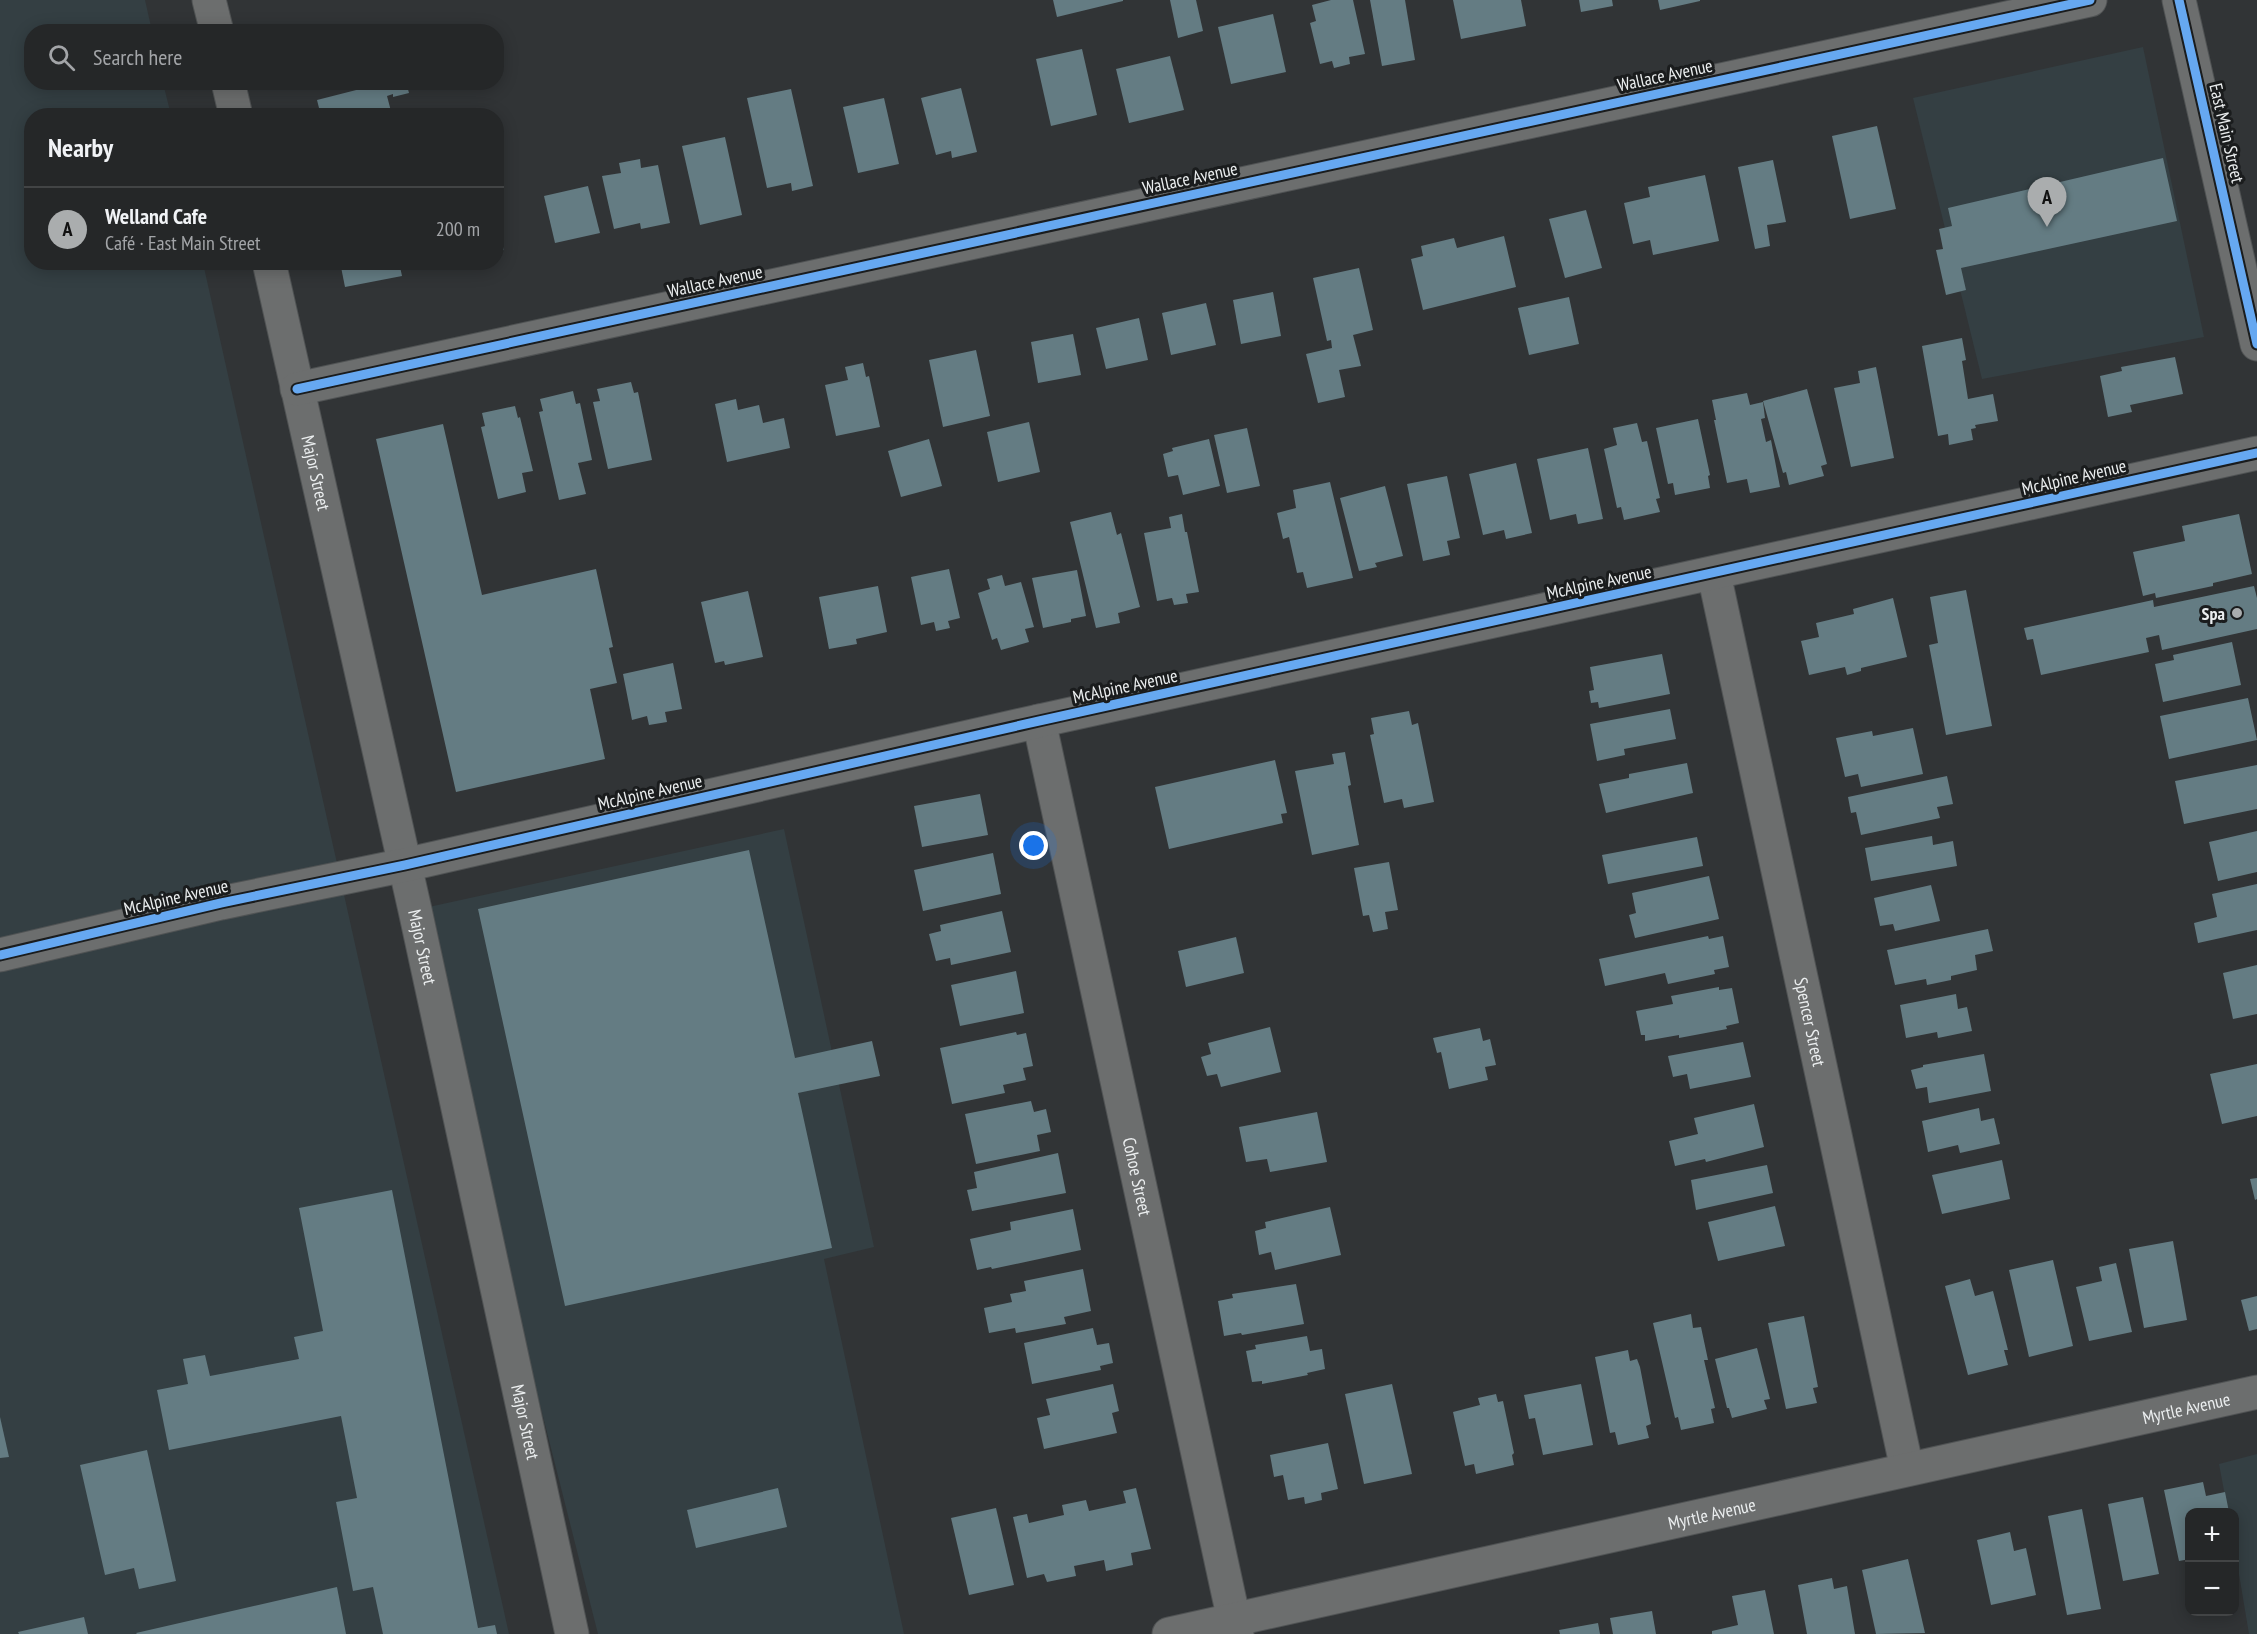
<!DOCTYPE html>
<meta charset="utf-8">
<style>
body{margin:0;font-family:"PT Sans Narrow",sans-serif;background:#2d2f30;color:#f1f3f6}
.controls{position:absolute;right:18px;bottom:18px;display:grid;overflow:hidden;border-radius:12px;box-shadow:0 3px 15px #0003}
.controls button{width:54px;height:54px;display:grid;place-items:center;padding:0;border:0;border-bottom:2px solid #424445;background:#252728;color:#f1f3f6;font:30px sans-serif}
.you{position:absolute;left:1034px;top:846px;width:21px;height:21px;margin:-15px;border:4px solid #fff;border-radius:50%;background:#1a73e8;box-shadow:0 0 0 9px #1a73e833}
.badge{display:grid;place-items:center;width:39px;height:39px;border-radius:50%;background:#aaadae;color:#111;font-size:20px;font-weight:700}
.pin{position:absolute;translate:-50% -50px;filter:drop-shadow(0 2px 3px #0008)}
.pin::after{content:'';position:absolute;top:32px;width:21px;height:18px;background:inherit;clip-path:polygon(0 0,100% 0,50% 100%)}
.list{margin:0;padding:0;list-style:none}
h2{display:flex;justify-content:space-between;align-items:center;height:78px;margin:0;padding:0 24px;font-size:26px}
h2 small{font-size:20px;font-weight:400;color:#a3a5a8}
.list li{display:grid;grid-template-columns:39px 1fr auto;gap:18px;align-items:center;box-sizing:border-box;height:84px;padding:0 24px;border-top:2px solid #424445}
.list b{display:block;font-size:22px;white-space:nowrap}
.list p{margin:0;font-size:20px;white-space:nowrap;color:#a3a5a8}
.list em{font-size:20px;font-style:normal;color:#a3a5a8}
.icon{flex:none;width:33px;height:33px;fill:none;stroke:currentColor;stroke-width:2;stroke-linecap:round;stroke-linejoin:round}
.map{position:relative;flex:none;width:2257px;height:1634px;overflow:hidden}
.search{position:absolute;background:#252728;box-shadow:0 3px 15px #0003;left:24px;top:24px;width:480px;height:66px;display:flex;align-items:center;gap:15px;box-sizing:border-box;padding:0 21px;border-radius:24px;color:#a3a5a8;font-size:22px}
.panel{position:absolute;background:#252728;box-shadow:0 3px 15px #0003;left:24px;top:108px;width:480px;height:162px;border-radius:24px}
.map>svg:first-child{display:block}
.built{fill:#343f43}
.building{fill:#647c83}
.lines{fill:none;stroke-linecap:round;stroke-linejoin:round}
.minor-casing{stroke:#505354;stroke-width:35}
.secondary-casing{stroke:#505354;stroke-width:35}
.minor{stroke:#6c6e6e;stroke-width:33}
.secondary{stroke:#6c6e6e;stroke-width:33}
.cycleway-casing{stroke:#1a1c1d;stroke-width:13}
.cycleway{stroke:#66a8f1;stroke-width:9}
.poi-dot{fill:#aaadae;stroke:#1a1c1d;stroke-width:2}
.labels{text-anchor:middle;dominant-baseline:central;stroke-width:6;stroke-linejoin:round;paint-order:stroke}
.street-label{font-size:18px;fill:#ebeeef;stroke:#1a1c1d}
.poi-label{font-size:18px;font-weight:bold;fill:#ebeeef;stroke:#1a1c1d;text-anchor:end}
</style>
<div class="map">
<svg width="2257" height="1634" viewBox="0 0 2257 1634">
<rect width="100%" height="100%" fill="#313436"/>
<!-- built -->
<g class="built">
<polygon points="0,0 145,0 152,31 32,32 32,82 163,83 171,115 32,116 32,262 203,263 509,1634 0,1634"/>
<polygon points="2143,47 2204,337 1982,379 1913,98"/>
<polygon points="784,829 874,1247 824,1259 904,1634 598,1634 415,910"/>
<polygon points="2257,1454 2257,1634 2249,1634 2235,1550 2234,1512 2228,1512 2219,1464"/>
</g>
<!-- building -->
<g class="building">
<polygon points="1053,0 1123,0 1123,1 1057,17"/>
<polygon points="1170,0 1196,0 1203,31 1178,38"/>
<polygon points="1331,0 1353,0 1365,54 1349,57 1350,64 1334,68 1332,61 1320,64 1310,23 1316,21 1312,5"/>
<polygon points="1370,0 1405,0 1415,60 1382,66"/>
<polygon points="1453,0 1521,0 1526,26 1461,39"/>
<polygon points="1579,0 1612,0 1613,6 1581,12"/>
<polygon points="1658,0 1700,0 1700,1 1660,10"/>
<polygon points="1273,14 1286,72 1231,84 1218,27"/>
<polygon points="1082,49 1097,115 1051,126 1036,59"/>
<polygon points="1170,56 1184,110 1129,123 1116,69"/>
<polygon points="366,82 406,82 409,93 393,97 393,94 387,96 392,115 321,116 317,100 368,87"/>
<polygon points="961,88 977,152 952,158 951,151 936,155 921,98"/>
<polygon points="791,89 813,186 792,191 791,183 767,188 747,98"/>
<polygon points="884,98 899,164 858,173 843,107"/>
<polygon points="1877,126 1896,209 1850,219 1832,136"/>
<polygon points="725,137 742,215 700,225 682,146"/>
<polygon points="2163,158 2177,221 1961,268 1966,290 1946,295 1936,250 1943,249 1939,229 1952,226 1948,208"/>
<polygon points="640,159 641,168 658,165 670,223 641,229 640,223 614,229 602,176 621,173 619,163"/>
<polygon points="1773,160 1786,222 1767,225 1770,246 1755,249 1738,167"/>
<polygon points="1705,175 1719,241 1653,255 1650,240 1633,244 1624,203 1650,197 1648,187"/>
<polygon points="588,186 600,233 555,243 544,196"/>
<polygon points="1586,210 1602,268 1565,278 1549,219"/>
<polygon points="496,219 504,250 496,252"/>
<polygon points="1504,236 1516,287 1423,310 1411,259 1423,256 1421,246 1454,238 1457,248"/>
<polygon points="340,262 399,262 402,276 345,287"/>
<polygon points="1359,268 1373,330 1353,335 1361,366 1339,370 1345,397 1318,403 1306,354 1332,348 1331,340 1327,341 1313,278"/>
<polygon points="1273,292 1281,336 1241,344 1233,300"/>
<polygon points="1569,297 1579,344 1529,355 1518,308"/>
<polygon points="1206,303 1216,345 1171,355 1162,313"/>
<polygon points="1139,318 1148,360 1106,369 1096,328"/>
<polygon points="1073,334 1081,375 1038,383 1031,342"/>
<polygon points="1962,338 1966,360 1962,361 1968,399 1993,394 1998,421 1975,425 1976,428 1971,429 1973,440 1949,445 1948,434 1938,436 1922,346"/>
<polygon points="976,350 990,416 943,427 929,360"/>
<polygon points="2175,357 2183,394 2130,405 2132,412 2108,417 2100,376 2122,371 2121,367"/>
<polygon points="863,363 866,377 869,376 880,427 836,436 825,385 848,380 845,367"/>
<polygon points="1876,367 1894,458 1851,467 1834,388 1860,383 1858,371"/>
<polygon points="631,382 634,393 638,392 652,460 608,469 593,402 600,401 597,389"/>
<polygon points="1807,389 1827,464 1821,466 1824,476 1789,485 1786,472 1783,473 1763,401"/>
<polygon points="573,391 576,404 580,403 592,460 578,463 586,494 559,500 539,412 543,411 540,399"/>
<polygon points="1747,393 1750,405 1763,402 1765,418 1761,419 1766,442 1771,440 1780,487 1750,493 1747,479 1727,483 1714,420 1716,420 1712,400"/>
<polygon points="736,399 738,410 759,405 763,423 784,418 790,448 727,462 715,404"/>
<polygon points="515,406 518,418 520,417 533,471 522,473 526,492 498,499 481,427 485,426 482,413"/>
<polygon points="1698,419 1710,475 1708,476 1710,488 1675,495 1673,483 1668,484 1656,428"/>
<polygon points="1029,422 1040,472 998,482 987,432"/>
<polygon points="1637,423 1642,442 1647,441 1660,498 1656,499 1660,512 1624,520 1621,507 1617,508 1604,449 1617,445 1613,428"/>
<polygon points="443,424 482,595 596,569 613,647 609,648 617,683 590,689 605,759 456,792 376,439"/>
<polygon points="1247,428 1260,486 1227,493 1214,435"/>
<polygon points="929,439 942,486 901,497 888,451"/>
<polygon points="1209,439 1220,486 1183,495 1178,475 1168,477 1163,454 1173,451 1172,448"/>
<polygon points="1588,448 1603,519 1578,524 1576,514 1550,520 1537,459"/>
<polygon points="1516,463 1532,533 1506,539 1504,530 1483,535 1469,474"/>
<polygon points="1447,476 1460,538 1447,541 1450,555 1423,561 1407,484"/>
<polygon points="1330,482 1353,578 1307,588 1303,572 1297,573 1289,537 1283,539 1277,513 1296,508 1293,490"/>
<polygon points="1385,486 1403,556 1375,563 1377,567 1359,571 1340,498"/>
<polygon points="1111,512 1117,535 1121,533 1140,607 1118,613 1120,623 1096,628 1070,522"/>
<polygon points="1182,514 1185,532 1187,532 1199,592 1186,594 1188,603 1174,605 1172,598 1157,601 1144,533 1171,528 1169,517"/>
<polygon points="2239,514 2252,574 2213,583 2213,586 2156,598 2155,593 2143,596 2133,552 2185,541 2182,526"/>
<polygon points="949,569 960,618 948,621 950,628 936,631 934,622 921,625 911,577"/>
<polygon points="1077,570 1086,616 1071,619 1071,622 1043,628 1032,578"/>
<polygon points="1002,575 1005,586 1021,582 1034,627 1025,629 1029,642 1001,650 997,638 992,640 978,593 990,589 987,579"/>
<polygon points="878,586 887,632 856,639 857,644 829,649 819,597"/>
<polygon points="2254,586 2257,598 2257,629 2162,650 2159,635 2146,638 2149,652 2041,675 2033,639 2027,640 2024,628 2153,600 2154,607"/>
<polygon points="1966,590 1992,726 1946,735 1929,645 1938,643 1930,597"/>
<polygon points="748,591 763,657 725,665 724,661 715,663 701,602"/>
<polygon points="1893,598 1907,657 1861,668 1861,671 1847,675 1845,667 1809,675 1801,641 1819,637 1816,623 1854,614 1853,609"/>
<polygon points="2232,642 2241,685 2163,702 2155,664 2174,660 2173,655"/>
<polygon points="1662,654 1670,694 1599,708 1598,702 1591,703 1589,691 1594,690 1590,667"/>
<polygon points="673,663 682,709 665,712 667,722 649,725 647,716 632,720 623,674"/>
<polygon points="2248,698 2257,740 2169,759 2160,716"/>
<polygon points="1670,709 1676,739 1624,749 1625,755 1597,761 1590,724"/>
<polygon points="1409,711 1412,725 1418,723 1434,802 1404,808 1402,799 1384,803 1370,735 1374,734 1371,718"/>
<polygon points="1913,728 1923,774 1861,787 1858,774 1845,777 1836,738 1872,731 1873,736"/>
<polygon points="1345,752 1351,785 1348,786 1359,845 1312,855 1295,771 1334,764 1332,754"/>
<polygon points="1275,760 1287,813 1281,814 1283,823 1169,849 1155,787"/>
<polygon points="1687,763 1693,793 1606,813 1599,784 1629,778 1629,774"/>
<polygon points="2257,765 2257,809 2184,824 2175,781"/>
<polygon points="1947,776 1953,804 1937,807 1940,818 1861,835 1856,812 1851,813 1848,797"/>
<polygon points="980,794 988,835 922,847 914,806"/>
<polygon points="2257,831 2257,872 2218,881 2209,842"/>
<polygon points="1932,836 1933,845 1953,841 1957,866 1871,881 1865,848"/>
<polygon points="1697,837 1703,866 1608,884 1602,855"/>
<polygon points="749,850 795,1058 872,1041 880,1076 798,1093 832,1248 565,1306 478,909"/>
<polygon points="993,853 1001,894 923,911 914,870"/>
<polygon points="1389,862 1398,910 1385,912 1388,929 1373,932 1369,915 1363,916 1354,868"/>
<polygon points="1709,876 1719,919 1635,938 1629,915 1636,913 1632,893"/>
<polygon points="2257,884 2257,930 2198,943 2194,923 2217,917 2212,894"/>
<polygon points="1931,885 1940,921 1895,931 1893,924 1880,926 1874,898"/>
<polygon points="1002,911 1011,952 951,965 950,958 936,961 929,934 941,931 940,925"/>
<polygon points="1988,929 1993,951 1975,955 1977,970 1951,976 1951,980 1927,985 1926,979 1895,985 1887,950"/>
<polygon points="1708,936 1709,939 1723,936 1729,967 1714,970 1715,974 1668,984 1665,973 1605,986 1599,959"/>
<polygon points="1236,937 1244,973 1186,987 1178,951"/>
<polygon points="2257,965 2257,1014 2233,1019 2223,973"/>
<polygon points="1016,971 1024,1013 960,1026 951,985"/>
<polygon points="1719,987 1719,990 1732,988 1739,1023 1726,1026 1727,1029 1679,1038 1679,1035 1645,1041 1645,1035 1641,1035 1636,1011 1673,1004 1671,996"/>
<polygon points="1956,994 1958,1009 1967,1007 1972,1031 1938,1038 1937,1032 1906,1038 1900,1005"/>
<polygon points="1270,1027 1281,1072 1221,1087 1217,1074 1207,1076 1201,1057 1211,1054 1208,1043"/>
<polygon points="1480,1028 1483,1041 1490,1039 1496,1065 1485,1067 1488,1080 1449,1089 1441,1052 1437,1053 1433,1038"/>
<polygon points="1016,1032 1017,1035 1026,1033 1033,1066 1023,1068 1026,1080 1003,1085 1005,1093 952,1104 940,1048"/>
<polygon points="1743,1042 1751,1077 1690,1089 1687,1074 1673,1077 1668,1056"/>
<polygon points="1984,1054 1991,1091 1929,1103 1927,1087 1916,1089 1911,1070 1923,1067 1923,1065"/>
<polygon points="2257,1064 2257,1116 2222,1124 2210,1074"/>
<polygon points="1031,1101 1034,1112 1046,1109 1051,1132 1037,1135 1040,1151 976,1164 965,1114"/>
<polygon points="1754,1104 1764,1147 1706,1162 1705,1159 1675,1166 1669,1141 1698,1134 1694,1118"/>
<polygon points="1979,1108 1981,1121 1994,1118 2000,1144 1960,1153 1958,1145 1928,1152 1922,1121"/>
<polygon points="1317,1112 1327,1162 1270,1172 1267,1159 1246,1162 1239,1127"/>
<polygon points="1058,1153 1066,1193 972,1211 967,1190 977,1188 974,1172"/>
<polygon points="2002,1160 2010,1199 1942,1214 1932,1175"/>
<polygon points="1767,1165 1773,1193 1696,1210 1691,1180"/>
<polygon points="2257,1178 2257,1199 2255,1200 2250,1179"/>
<polygon points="392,1190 478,1628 495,1625 497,1634 383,1634 373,1587 353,1591 336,1502 357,1498 341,1416 169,1450 157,1390 188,1384 183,1359 205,1355 210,1376 299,1359 294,1337 323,1331 299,1208"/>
<polygon points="1775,1206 1785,1246 1718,1261 1708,1222"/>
<polygon points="1330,1207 1341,1255 1275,1270 1271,1252 1259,1255 1255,1231 1266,1228 1265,1222"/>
<polygon points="1073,1209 1081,1250 992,1269 991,1267 977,1270 970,1239 1011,1230 1010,1222"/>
<polygon points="2173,1241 2187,1320 2144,1328 2129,1249"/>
<polygon points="2053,1260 2073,1346 2029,1357 2009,1270"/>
<polygon points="2116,1263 2132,1332 2089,1341 2076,1287 2102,1281 2099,1267"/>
<polygon points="1083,1269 1091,1311 1064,1317 1066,1324 1016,1333 1015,1328 989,1333 984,1308 1012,1302 1010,1294 1026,1291 1024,1281"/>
<polygon points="1970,1279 1975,1296 1993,1291 2008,1350 2004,1350 2008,1365 1968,1375 1945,1286"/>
<polygon points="1296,1284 1304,1324 1242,1335 1241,1333 1224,1336 1218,1301 1233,1298 1232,1294"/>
<polygon points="2257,1296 2257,1329 2249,1331 2241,1300"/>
<polygon points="1691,1314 1693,1328 1701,1327 1708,1360 1704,1360 1715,1408 1711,1409 1714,1423 1681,1430 1678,1417 1675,1418 1653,1323"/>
<polygon points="1804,1316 1818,1387 1813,1388 1817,1403 1786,1409 1768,1323"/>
<polygon points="1093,1328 1097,1345 1109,1343 1113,1363 1100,1366 1101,1370 1032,1384 1024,1343"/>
<polygon points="1307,1336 1310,1351 1322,1349 1325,1369 1307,1373 1308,1375 1262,1384 1262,1381 1252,1382 1246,1351 1256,1349 1255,1345"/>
<polygon points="1757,1348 1770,1399 1764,1400 1767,1409 1732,1418 1729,1408 1727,1408 1715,1359"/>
<polygon points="1628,1350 1630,1361 1637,1359 1640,1367 1651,1424 1646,1426 1649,1438 1618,1445 1615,1432 1610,1433 1595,1357"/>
<polygon points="1113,1384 1119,1411 1112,1413 1117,1433 1044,1449 1037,1418 1050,1415 1046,1399"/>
<polygon points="1392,1384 1412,1474 1364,1484 1345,1394"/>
<polygon points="1581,1384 1593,1445 1543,1455 1535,1418 1529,1419 1524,1395"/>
<polygon points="1496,1394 1498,1402 1503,1401 1514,1453 1512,1455 1514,1465 1476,1474 1474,1464 1465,1466 1453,1412 1480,1405 1478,1398"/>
<polygon points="0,1417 9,1457 0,1458"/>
<polygon points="1328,1443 1338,1489 1321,1493 1322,1500 1305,1504 1304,1497 1288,1500 1283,1475 1274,1477 1270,1455"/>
<polygon points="147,1450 176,1581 139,1589 134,1568 105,1575 80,1465"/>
<polygon points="2203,1482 2206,1496 2225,1492 2229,1512 2190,1512 2190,1559 2179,1561 2164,1490"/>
<polygon points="778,1488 787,1527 696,1548 687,1510"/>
<polygon points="1136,1488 1151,1549 1131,1553 1133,1565 1106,1571 1104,1560 1074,1566 1076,1576 1047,1582 1044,1574 1027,1578 1013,1517 1027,1514 1029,1523 1064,1515 1062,1505 1086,1500 1089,1511 1126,1503 1123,1491"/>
<polygon points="2143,1497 2159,1574 2123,1581 2108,1504"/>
<polygon points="996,1508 1014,1585 969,1595 951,1518"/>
<polygon points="2082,1509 2101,1609 2067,1615 2048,1516"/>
<polygon points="2010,1532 2014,1551 2026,1548 2036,1595 1991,1605 1977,1540"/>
<polygon points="1908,1559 1925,1633 1876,1634 1862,1570"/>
<polygon points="1832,1578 1834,1589 1847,1586 1855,1634 1807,1634 1798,1585"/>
<polygon points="337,1587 346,1634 137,1634 136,1633"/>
<polygon points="1765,1590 1774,1634 1712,1634 1712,1631 1738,1625 1732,1596"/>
<polygon points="1652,1611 1656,1634 1613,1634 1610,1618"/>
<polygon points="84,1617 88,1634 19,1634 18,1632"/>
<polygon points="1598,1623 1600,1634 1560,1634 1559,1630"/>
</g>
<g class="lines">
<defs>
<g id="minor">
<polyline points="209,0 217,32"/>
<polyline points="228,82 236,116"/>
<path id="s1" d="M269,262L415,910L572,1634"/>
<polyline points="297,389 2090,0"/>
<path id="s2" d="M1714,574L1907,1469"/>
<path id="s3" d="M1039,721L1237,1634"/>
<polyline points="0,955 221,903 405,865 1039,721 2257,453"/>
<path id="s4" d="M1169,1634L2257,1392"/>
</g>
<polyline id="secondary" points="2179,0 2257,344"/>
</defs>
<!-- minor casing -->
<use href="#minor" class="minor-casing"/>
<!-- secondary casing -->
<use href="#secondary" class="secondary-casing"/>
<!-- minor -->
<use href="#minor" class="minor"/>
<!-- secondary -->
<use href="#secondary" class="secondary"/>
<defs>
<g id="cycleway">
<polyline points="2179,0 2257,344"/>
<polyline points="297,389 2090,0"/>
<polyline points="0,955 221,903 405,865 1039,721 2257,453"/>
</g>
</defs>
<!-- cycleway casing -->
<use href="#cycleway" class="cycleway-casing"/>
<!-- cycleway -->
<use href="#cycleway" class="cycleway"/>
</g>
<!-- markers -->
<circle class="poi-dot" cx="2237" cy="613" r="6"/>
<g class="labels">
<!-- street labels -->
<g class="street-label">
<text transform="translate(1665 75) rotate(-12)">Wallace Avenue</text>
<text transform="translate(2227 133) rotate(77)">East Main Street</text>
<text transform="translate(1190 178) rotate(-12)">Wallace Avenue</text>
<text transform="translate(715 281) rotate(-12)">Wallace Avenue</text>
<text stroke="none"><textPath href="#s1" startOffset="216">Major Street</textPath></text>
<text transform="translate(2074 477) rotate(-13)">McAlpine Avenue</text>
<text transform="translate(1599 582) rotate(-12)">McAlpine Avenue</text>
<text transform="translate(1125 686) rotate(-12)">McAlpine Avenue</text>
<text transform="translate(650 792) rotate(-13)">McAlpine Avenue</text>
<text transform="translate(176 897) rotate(-13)">McAlpine Avenue</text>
<text stroke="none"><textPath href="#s1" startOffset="702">Major Street</textPath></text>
<text stroke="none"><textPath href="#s2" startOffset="458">Spencer Street</textPath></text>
<text stroke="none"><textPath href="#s3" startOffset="466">Cohoe Street</textPath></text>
<text stroke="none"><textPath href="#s4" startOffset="1042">Myrtle Avenue</textPath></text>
<text stroke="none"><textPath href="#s1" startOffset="1188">Major Street</textPath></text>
<text stroke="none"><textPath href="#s4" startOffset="556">Myrtle Avenue</textPath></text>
</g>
<!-- poi labels -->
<g class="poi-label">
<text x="2225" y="613">Spa</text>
</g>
</g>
</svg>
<div class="controls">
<button>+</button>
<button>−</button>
</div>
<div class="you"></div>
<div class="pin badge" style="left:2047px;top:227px">A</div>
<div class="search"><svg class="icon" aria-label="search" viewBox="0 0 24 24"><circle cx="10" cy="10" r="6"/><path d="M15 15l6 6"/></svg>Search here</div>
<section class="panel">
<h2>Nearby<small></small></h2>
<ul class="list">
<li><span class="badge">A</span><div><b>Welland Cafe</b><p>Café · East Main Street</p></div><em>200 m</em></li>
</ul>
</section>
</div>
